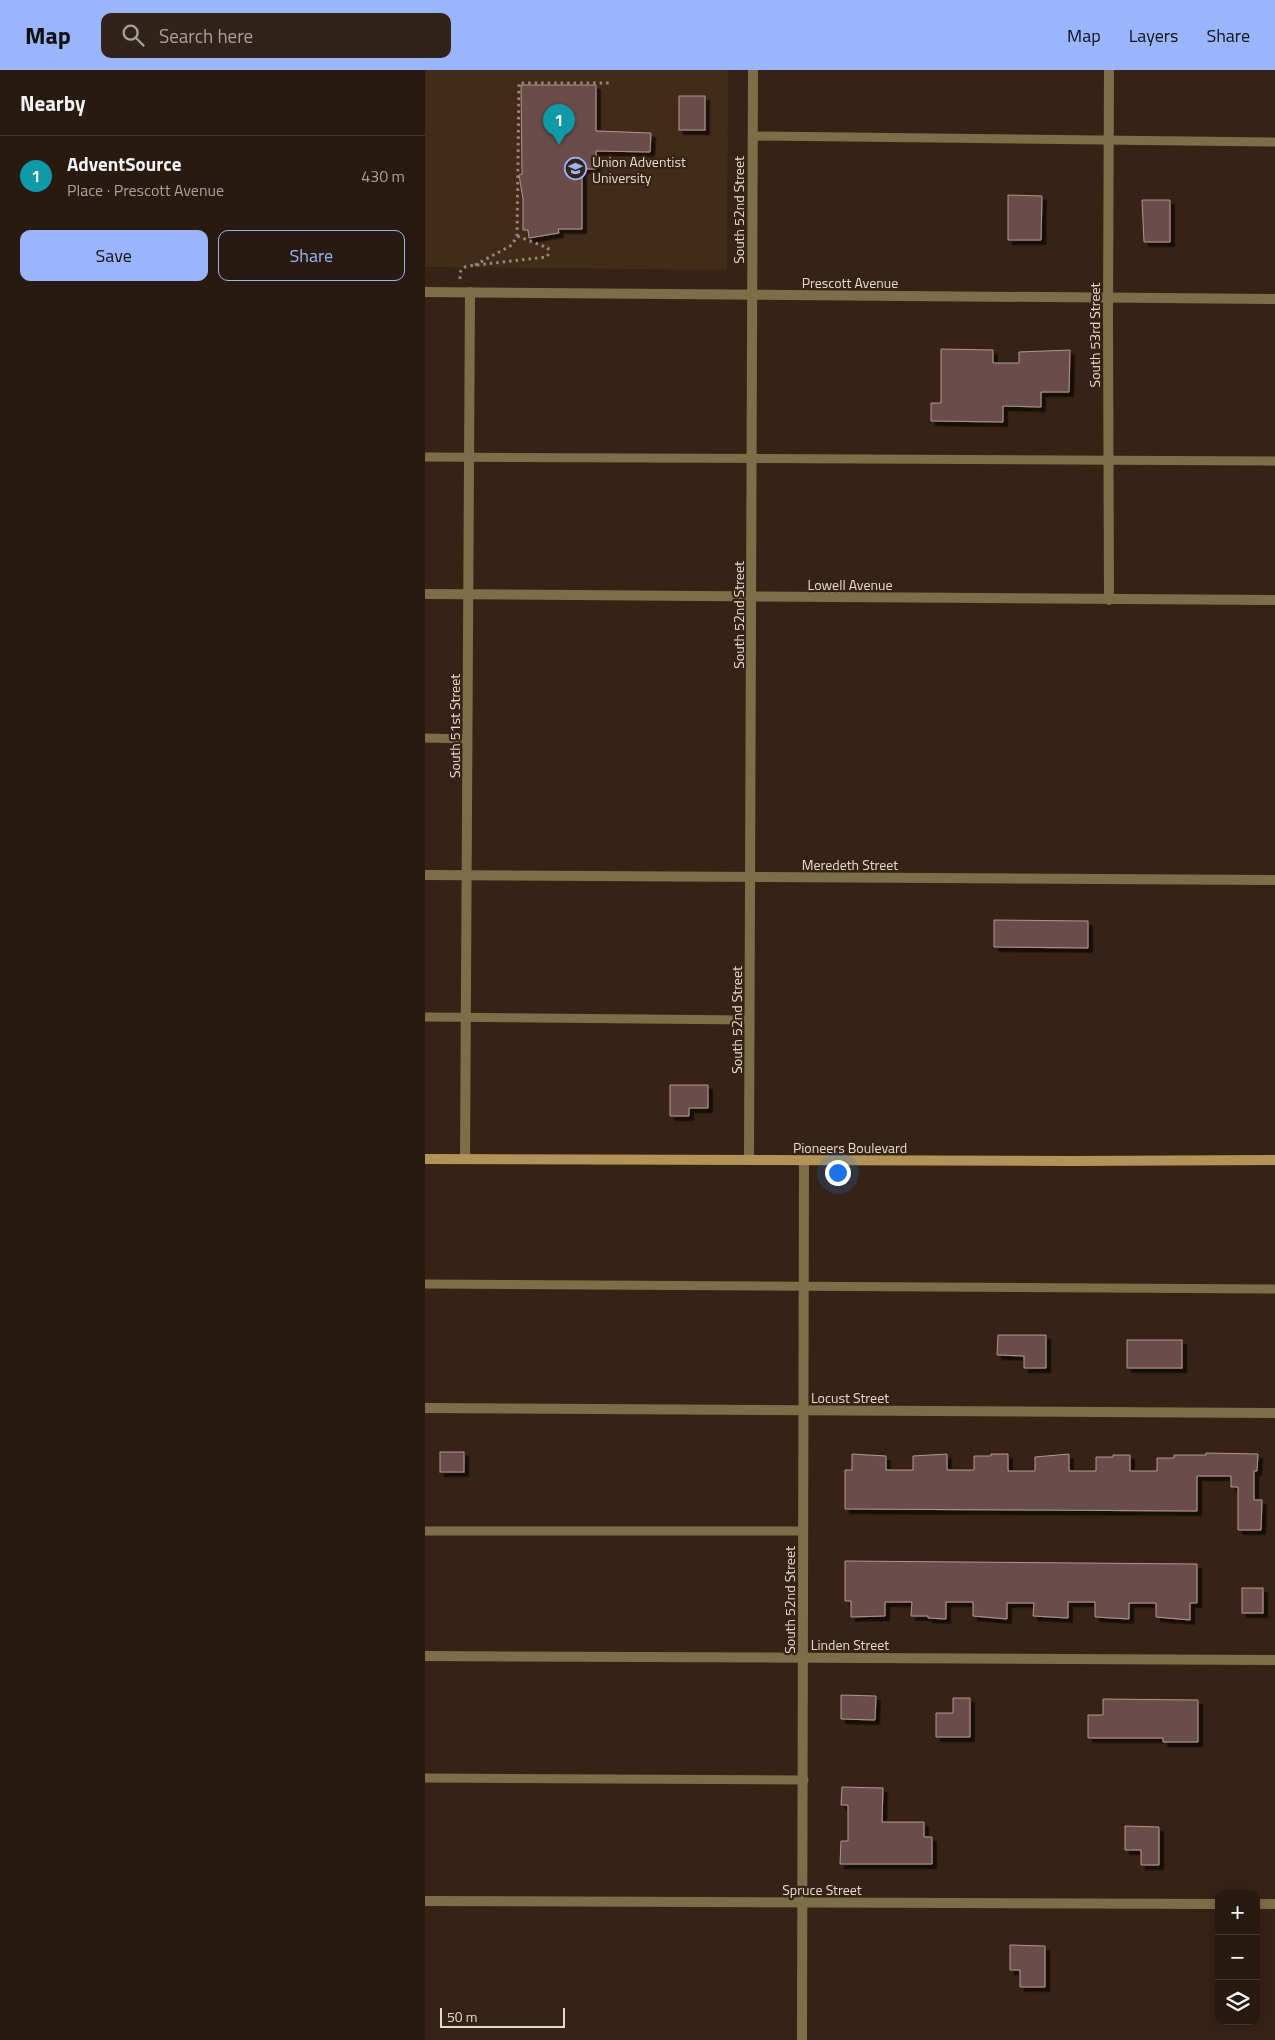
<!DOCTYPE html>
<meta charset="utf-8">
<style>
body{margin:0;font-family:"Titillium Web",sans-serif;background:#312319;color:#f1f3f6}
.controls{position:absolute;right:15px;bottom:15px;display:grid;overflow:hidden;border-radius:10px;box-shadow:0 2px 12px #0003}
.controls button{width:45px;height:45px;display:grid;place-items:center;padding:0;border:0;border-bottom:1px solid #453830;background:#291a10;color:#f1f3f6;font:25px sans-serif}
.scale{position:absolute;left:15px;bottom:12px;width:125px;box-sizing:border-box;padding-left:5px;border:2px solid #e6d8cf;border-top:0;font-size:14px;line-height:18px;white-space:nowrap;color:#e6d8cf;-webkit-text-stroke:4px #372315;paint-order:stroke}
.you{position:absolute;left:412px;top:1102px;width:18px;height:18px;margin:-12px;border:4px solid #fff;border-radius:50%;background:#1a73e8;box-shadow:0 0 0 8px #1a73e833}
.badge{display:grid;place-items:center;width:32px;height:32px;border-radius:50%;background:#9ab5fd;color:#fff;font-size:16px;font-weight:700}
.pin{position:absolute;translate:-50% -41px;filter:drop-shadow(0 1px 2px #0008)}
.pin::after{content:'';position:absolute;top:26px;width:18px;height:15px;background:inherit;clip-path:polygon(0 0,100% 0,50% 100%)}
.list{margin:0;padding:0;list-style:none}
h2{display:flex;justify-content:space-between;align-items:center;height:65px;margin:0;padding:0 20px;font-size:21px}
h2 small{font-size:16px;font-weight:400;color:#a5a19f}
.list li{display:grid;grid-template-columns:32px 1fr auto;gap:15px;align-items:center;box-sizing:border-box;height:80px;padding:0 20px;border-top:1px solid #453830}
.list b{display:block;font-size:19px;white-space:nowrap}
.list p{margin:0;font-size:16px;white-space:nowrap;color:#a5a19f}
.list em{font-size:16px;font-style:normal;color:#a5a19f}
.actions{display:flex;gap:10px;padding:15px 20px}
.actions a{flex:1;padding:11px 0;border:1px solid #9ab5fd;border-radius:10px;text-align:center;font-size:18px;color:#9ab5fd}
.actions .main{background:#9ab5fd;color:#111}
.icon{flex:none;width:28px;height:28px;fill:none;stroke:currentColor;stroke-width:2;stroke-linecap:round;stroke-linejoin:round}
.map{position:relative;flex:none;width:850px;height:1970px;overflow:hidden}
header{display:flex;align-items:center;gap:30px;box-sizing:border-box;height:70px;padding:0 25px;background:#9ab5fd;color:#111}
header strong{font-size:24px}
nav{display:flex;gap:28px;margin-inline-start:auto;font-size:18px}
.search{width:350px;height:45px;background:#312319;display:flex;align-items:center;gap:12px;box-sizing:border-box;padding:0 18px;border-radius:10px;color:#a5a19f;font-size:19px}
main{display:flex}
aside{flex:1;background:#291a10}
.map>svg:first-child{display:block}
.built{fill:#432b19}
.building{fill:#6a4e4b;stroke:#b39490;filter:url(#shadow)}
.lines{fill:none;stroke-linecap:round;stroke-linejoin:round}
.path{stroke:#97867b;stroke-width:3;stroke-dasharray:2.5 4;stroke-linecap:butt}
.service{stroke:#7f6d4a;stroke-width:9}
.minor{stroke:#7f6d4a;stroke-width:10}
.secondary{stroke:#b09459;stroke-width:10}
.labels{text-anchor:middle;dominant-baseline:central;stroke-width:4.5;stroke-linejoin:round;paint-order:stroke}
.poi-label{font-size:14px;fill:#e6d8cf;stroke:#372315;text-anchor:start}
.street-label{font-size:14px;fill:#e6d8cf;stroke:#372315}
</style>
<header>
<strong>Map</strong>
<div class="search"><svg class="icon" aria-label="search" viewBox="0 0 24 24"><circle cx="10" cy="10" r="6"/><path d="M15 15l6 6"/></svg>Search here</div>
<nav><a>Map</a><a>Layers</a><a>Share</a></nav>
</header>
<main>
<aside>
<h2>Nearby<small></small></h2>
<ul class="list">
<li><span class="badge" style="background:#0f9aa8">1</span><div><b>AdventSource</b><p>Place · Prescott Avenue</p></div><em>430 m</em></li>
</ul>
<div class="actions"><a class="main">Save</a><a>Share</a></div>
</aside>
<div class="map">
<svg width="850" height="1970" viewBox="0 0 850 1970">
<defs>
<filter id="shadow"><feDropShadow dx="4.5" dy="4.5" stdDeviation="0" flood-color="#0009"/></filter>
</defs>
<rect width="100%" height="100%" fill="#372315"/>
<!-- built -->
<polygon class="built" points="0,0 303,0 302,200 0,197"/>
<!-- building -->
<g class="building">
<polygon points="96,15 171,15 171,61 226,63 225,82 171,81 171,99 157,99 157,159 133,159 134,163 104,168 103,160 98,160 98,129 94,105 97,104"/>
<rect x="254" y="26" width="26" height="34"/>
<polygon points="583,125 617,126 616,170 583,170"/>
<polygon points="717,130 745,130 745,172 719,172"/>
<polygon points="516,279 568,280 568,293 594,293 594,282 645,280 644,322 616,322 616,337 578,336 578,352 506,351 506,333 516,333"/>
<polygon points="569,850 663,851 663,878 569,877"/>
<polygon points="245,1015 283,1015 283,1038 264,1038 264,1046 245,1046"/>
<polygon points="573,1265 621,1265 621,1298 599,1298 599,1286 572,1285"/>
<rect x="702" y="1270" width="55" height="28"/>
<rect x="15" y="1382" width="24" height="20"/>
<polygon points="781,1383 833,1384 832,1401 829,1401 829,1430 837,1430 836,1460 813,1460 813,1417 806,1417 806,1406 772,1406 772,1441 420,1439 420,1400 427,1400 427,1384 461,1386 461,1400 488,1400 488,1386 522,1384 522,1400 549,1400 549,1386 566,1386 566,1384 583,1384 583,1401 610,1401 610,1387 644,1384 644,1401 671,1401 671,1387 688,1387 688,1385 705,1385 705,1401 732,1401 732,1388 749,1388 749,1385 781,1385"/>
<polygon points="420,1491 772,1494 772,1533 765,1533 765,1550 731,1547 731,1533 704,1533 704,1549 670,1547 670,1532 643,1532 643,1548 608,1546 609,1533 582,1533 582,1549 548,1546 548,1532 521,1532 521,1549 503,1548 503,1546 486,1546 487,1532 460,1532 460,1546 426,1547 426,1531 420,1531"/>
<rect x="817" y="1518" width="21" height="25"/>
<polygon points="416,1625 451,1626 450,1650 416,1649"/>
<polygon points="528,1628 545,1628 545,1667 511,1667 511,1643 528,1643"/>
<polygon points="678,1629 773,1630 773,1672 738,1672 738,1668 663,1668 663,1645 678,1645"/>
<polygon points="417,1717 458,1718 457,1752 499,1752 499,1767 507,1767 507,1794 415,1794 416,1771 423,1771 423,1735 416,1735"/>
<polygon points="700,1756 734,1757 734,1795 716,1795 716,1780 700,1780"/>
<polygon points="585,1875 620,1876 620,1917 595,1917 595,1900 585,1900"/>
</g>
<g class="lines">
<!-- path -->
<g class="path">
<polyline points="50,195 87,175 92,166 94,13 185,13"/>
<path d="M35,209C35,202 35,198 43,196L122,187L124,183L123,178L92,166"/>
</g>
<!-- service -->
<g class="service">
<polyline points="328,66 850,72"/>
<polyline points="0,387 850,391"/>
<polyline points="0,668 42,669"/>
<polyline points="0,947 325,950"/>
<polyline points="0,1214 850,1219"/>
<polyline points="0,1461 378,1461"/>
<polyline points="0,1708 379,1710"/>
</g>
<!-- minor -->
<g class="minor">
<polyline points="684,0 683,248 684,530"/>
<polyline points="0,222 850,229"/>
<polyline points="0,524 850,530"/>
<polyline points="0,805 850,810"/>
<polyline points="40,1089 45,222"/>
<polyline points="324,1090 328,0"/>
<polyline points="0,1338 850,1343"/>
<polyline points="0,1586 850,1590"/>
<polyline points="0,1831 794,1834"/>
<polyline points="831,1834 850,1834"/>
<polyline points="377,1970 379,1090"/>
</g>
<!-- secondary -->
<polyline class="secondary" points="0,1089 646,1091 850,1090"/>
</g>
<!-- icons -->
<defs>
<symbol id="university-ring" viewBox="-11 -11 22 22"><circle r="9.5" fill="#372315" stroke="#9ab5fd" stroke-width="1.5"/><path d="M0-5L7-2L0 1L-7-2ZM-4 1L0 2.5L4 1V4Q0 6-4 4Z" fill="#9ab5fd"/></symbol>
</defs>
<g fill-rule="evenodd">
<use href="#university-ring" x="138" y="86" width="25" height="25"/>
</g>
<g class="labels">
<!-- poi labels -->
<g class="poi-label">
<text x="167" y="91">Union Adventist<tspan x="167" dy="16">University</tspan></text>
</g>
<!-- street labels -->
<g class="street-label">
<text transform="translate(313 140) rotate(-90)">South 52nd Street</text>
<text x="425" y="212">Prescott Avenue</text>
<text transform="translate(669 265) rotate(-90)">South 53rd Street</text>
<text x="425" y="514">Lowell Avenue</text>
<text transform="translate(313 545) rotate(-90)">South 52nd Street</text>
<text transform="translate(29 656) rotate(-90)">South 51st Street</text>
<text x="425" y="794">Meredeth Street</text>
<text transform="translate(311 950) rotate(-90)">South 52nd Street</text>
<text x="425" y="1077">Pioneers Boulevard</text>
<text x="425" y="1327">Locust Street</text>
<text transform="translate(364 1530) rotate(-90)">South 52nd Street</text>
<text x="425" y="1574">Linden Street</text>
<text x="397" y="1819">Spruce Street</text>
</g>
</g>
</svg>
<div class="controls">
<button>+</button>
<button>−</button>
<button><svg class="icon" aria-label="layers" viewBox="0 0 24 24"><path d="M12 4l9 5-9 5-9-5zM3 14l9 5 9-5"/></svg></button>
</div>
<div class="scale">50 m</div>
<div class="you"></div>
<div class="pin badge" style="left:134px;top:75px;background:#0f9aa8">1</div>
</div>
</main>
